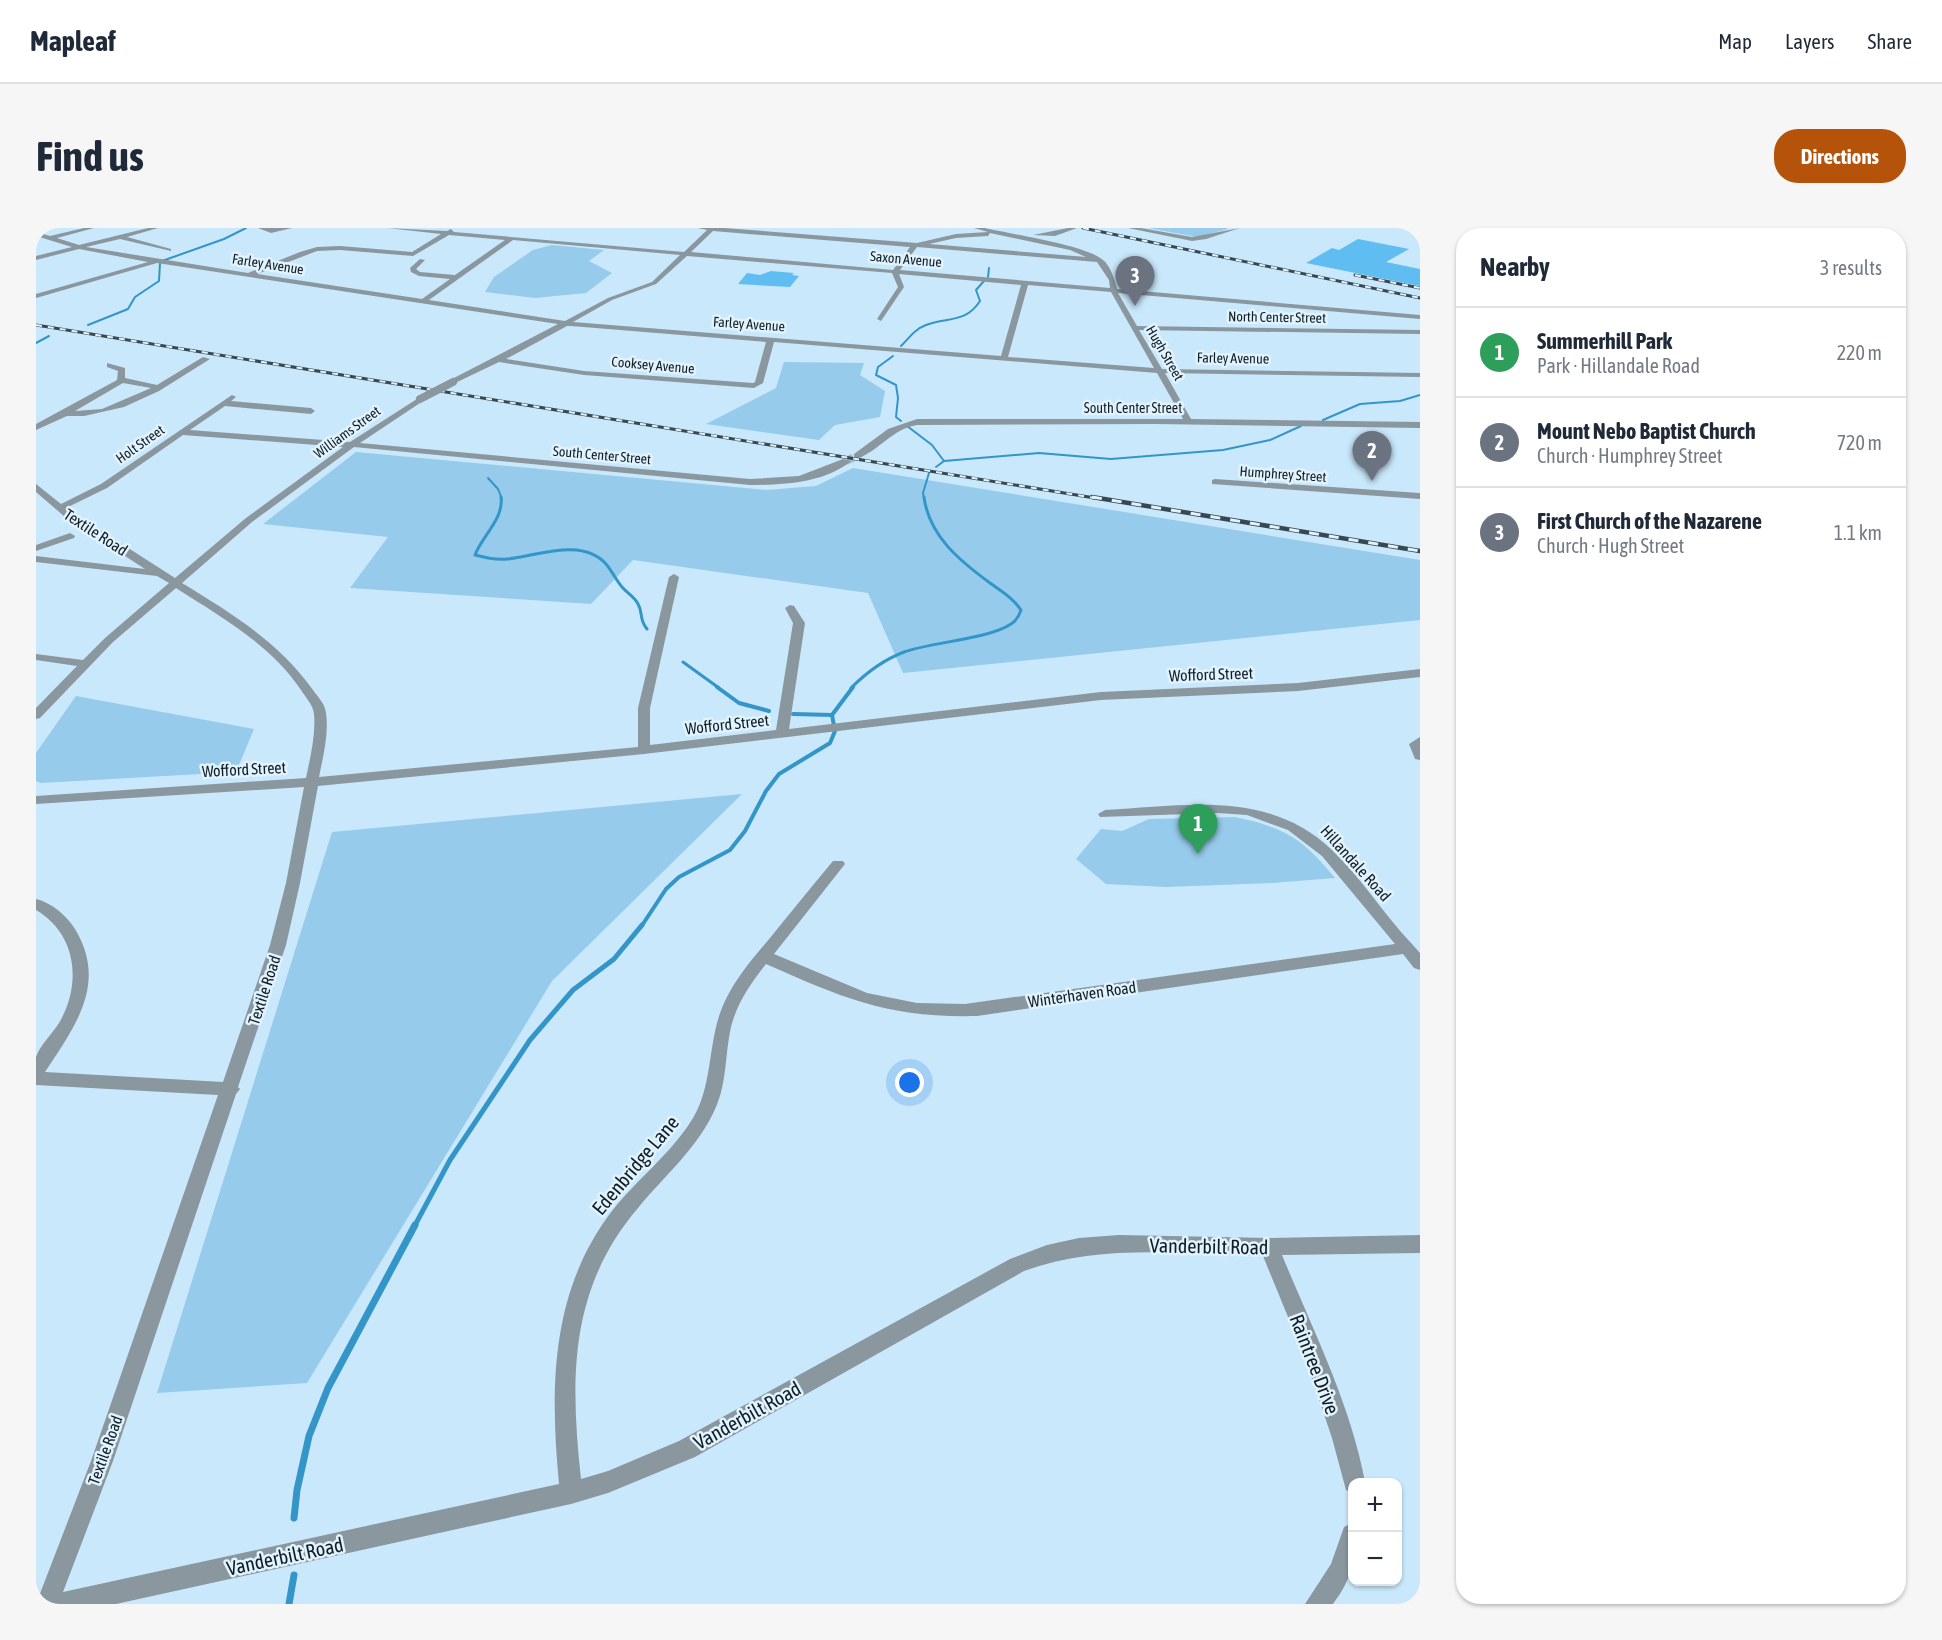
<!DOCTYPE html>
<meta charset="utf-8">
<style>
body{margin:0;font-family:"Asap Condensed",sans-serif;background:#f6f6f7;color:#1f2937}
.controls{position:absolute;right:18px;bottom:18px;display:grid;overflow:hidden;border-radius:12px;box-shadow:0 2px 4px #0004}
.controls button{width:54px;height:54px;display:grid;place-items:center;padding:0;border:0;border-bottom:2px solid #e0e1e3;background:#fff;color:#1f2937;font:30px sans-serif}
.you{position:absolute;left:874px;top:855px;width:21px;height:21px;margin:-15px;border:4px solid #fff;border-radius:50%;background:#1a73e8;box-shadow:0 0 0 9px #1a73e833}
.badge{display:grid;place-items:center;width:39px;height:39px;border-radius:50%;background:#b45309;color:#fff;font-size:20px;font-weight:700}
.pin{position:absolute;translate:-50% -50px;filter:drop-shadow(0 2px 3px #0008)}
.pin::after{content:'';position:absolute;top:32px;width:21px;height:18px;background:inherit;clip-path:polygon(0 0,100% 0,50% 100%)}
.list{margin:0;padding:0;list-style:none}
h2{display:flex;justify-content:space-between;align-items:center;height:78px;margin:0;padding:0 24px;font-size:26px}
h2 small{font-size:20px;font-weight:400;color:#747a83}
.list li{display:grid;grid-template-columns:39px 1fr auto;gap:18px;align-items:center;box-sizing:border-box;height:90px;padding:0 24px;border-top:2px solid #e0e1e3}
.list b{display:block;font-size:22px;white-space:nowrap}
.list p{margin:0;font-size:20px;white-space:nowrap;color:#747a83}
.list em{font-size:20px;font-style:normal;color:#747a83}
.map{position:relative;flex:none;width:1384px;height:1376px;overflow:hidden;border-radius:24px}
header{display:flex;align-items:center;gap:36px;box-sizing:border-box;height:84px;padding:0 30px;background:#fff;border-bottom:2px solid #e0e1e3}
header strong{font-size:28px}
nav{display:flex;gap:33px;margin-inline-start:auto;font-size:21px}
.intro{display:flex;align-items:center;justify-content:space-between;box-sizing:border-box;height:144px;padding:0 36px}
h1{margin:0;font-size:42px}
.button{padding:15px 27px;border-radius:24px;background:#b45309;color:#fff;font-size:21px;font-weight:700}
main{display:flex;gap:36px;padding:0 36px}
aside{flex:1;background:#fff;border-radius:24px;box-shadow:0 2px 4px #0004}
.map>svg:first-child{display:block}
.green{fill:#96cbeb}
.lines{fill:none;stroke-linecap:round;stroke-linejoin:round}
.stream-far4{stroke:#3495c8;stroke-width:2}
.stream-far3{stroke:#3495c8;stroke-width:3}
.stream-far2{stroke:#3495c8;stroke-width:4}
.stream-far1{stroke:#3495c8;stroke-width:5}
.stream{stroke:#3495c8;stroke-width:7}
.building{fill:#5fbdf1}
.minor-tunnel{stroke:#a4bfd0;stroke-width:8;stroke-dasharray:8 4.5;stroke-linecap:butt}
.minor{fill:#8a979f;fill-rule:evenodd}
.rail-far1-casing{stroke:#384851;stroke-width:3}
.rail-casing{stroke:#384851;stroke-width:4.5}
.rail-far1{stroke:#e1f3ff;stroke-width:2;stroke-dasharray:6;stroke-linecap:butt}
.rail{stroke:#e1f3ff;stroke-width:3;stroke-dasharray:10;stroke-linecap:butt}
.minor-bridge{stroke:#8a979f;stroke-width:8}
.labels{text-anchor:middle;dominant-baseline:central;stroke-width:5;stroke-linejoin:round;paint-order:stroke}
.far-street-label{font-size:14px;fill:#111d23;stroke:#e1f3ff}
.street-label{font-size:16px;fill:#111d23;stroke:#e1f3ff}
.near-street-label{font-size:20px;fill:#111d23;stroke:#e1f3ff}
</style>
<header>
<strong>Mapleaf</strong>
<nav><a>Map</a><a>Layers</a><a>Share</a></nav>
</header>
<div class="intro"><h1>Find us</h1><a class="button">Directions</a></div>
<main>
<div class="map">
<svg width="1384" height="1376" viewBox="0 0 1384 1376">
<rect width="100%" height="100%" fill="#c9e8fb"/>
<!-- green -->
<g class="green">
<polygon points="1112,0 1190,0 1192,1 1161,9"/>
<polygon points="516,17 568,22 553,33 576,45 550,65 499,70 449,64 458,49 497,22"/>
<polygon points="748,134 828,135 824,147 849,163 844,189 799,197 783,212 670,196 740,160"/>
<polygon points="320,224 730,262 780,258 817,240 1384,332 1384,392 867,445 832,365 597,332 555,376 314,360 352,309 227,296"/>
<polygon points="40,468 218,501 200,544 5,555 0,553 0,525"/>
<polygon points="706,566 516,753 271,1155 121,1165 296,604"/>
<path d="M1199,589C1250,600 1266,610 1299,650L1236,655L1130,659L1070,656L1040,631L1065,601L1086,603L1113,591Z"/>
</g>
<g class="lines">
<!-- stream-far4 -->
<g class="stream-far4">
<polyline points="126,33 188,11 210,0"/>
<polyline points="952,49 953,40"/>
<polyline points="52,97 92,81 99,69 123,53 124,35"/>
<polyline points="0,115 13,108"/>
<path d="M865,118C873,110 879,101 890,97C912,89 930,95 944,73L940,62L948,53"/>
<polyline points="857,128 842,139 840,147 860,157 862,170 860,189 865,193"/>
<polyline points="1287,192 1324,176 1364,173 1384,167"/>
<polyline points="871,198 896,217 908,233"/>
<polyline points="900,239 908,233 1003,225 1075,231 1187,222 1234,212 1265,198"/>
<polyline points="452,250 462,261 466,271"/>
<polyline points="888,271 887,265 893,245"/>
</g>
<!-- stream-far3 -->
<g class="stream-far3">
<path d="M465,269C468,291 446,308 439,327C450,330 460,332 471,331C501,328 546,309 570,336C576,343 580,352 586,359C591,365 599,369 602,376C608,386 602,390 611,401"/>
<polyline points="647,434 683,460"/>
<path d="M815,460C830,445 847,432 868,424C896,414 953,411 975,396C980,393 983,388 985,382C977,370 965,363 954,355C924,333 893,308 888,269"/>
</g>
<!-- stream-far2 -->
<g class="stream-far2">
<polyline points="681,459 703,475 733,483"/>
<polyline points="757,486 796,487"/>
<polyline points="605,699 630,661 643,649 694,622 709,603 730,563 743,546 794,515 799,503 796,487 817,459"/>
</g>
<!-- stream-far1 -->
<polyline class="stream-far1" points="378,999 414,932 494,812 537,762 578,731 606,697"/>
<!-- stream -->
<g class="stream">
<polyline points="258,1290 261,1262 273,1208 292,1160 379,997"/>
<polyline points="253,1376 258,1347"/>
</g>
</g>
<!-- building -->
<g class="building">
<polygon points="1322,11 1373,21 1350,34 1384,41 1384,58 1270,35 1296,20 1303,22"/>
<polygon points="735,43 758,45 756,47 763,48 754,59 702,56 711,45 724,47"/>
</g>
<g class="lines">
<!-- minor-tunnel -->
<polyline class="minor-tunnel" points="810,233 821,228"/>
<!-- minor -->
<g class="minor">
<path d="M48,0H58L21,10L43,17L112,0H122L91,9L135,21V23L84,11L50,19L212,45L264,24L281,19L304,18L376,24L405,6L351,0L411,3L415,1L418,4L648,24L671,2L662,0H688L881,15L920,6L952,4L938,0H949C974,6 1050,17 1067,32C1074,37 1079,52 1081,61L1384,87V91L1082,65L1101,98L1384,102V106L1103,102L1126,141L1384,145V149L1129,145L1155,191L1384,194V200L1120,196L881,197C856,201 844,222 821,231L818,230V226L852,201L881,191H1147L1121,145L738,114L727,155L718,160L548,147L463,134L417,156H414V152L522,96L121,35L0,70V66L112,34L43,21L0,32V28L36,19L0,8V4L14,8ZM677,3L874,19L857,42L655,24ZM954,5L1034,22L1050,29L893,16L920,10L952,8ZM413,7L469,12L419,47L384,44L380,41L389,32L384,31L374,40L375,44L383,48L414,51L386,71L221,46L281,23L304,22L377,28ZM477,12L644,27L616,54L572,70L529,93L393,72ZM881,19L1061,34L1073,52L1074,60L864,42ZM651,28L856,45L862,59L841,91L845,93L868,59L863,46L985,57L965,128L537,94L576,72L620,56ZM992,57L1075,64L1118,140L972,129ZM531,98H535L730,114L719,154L717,155L548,143L470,131Z"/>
<polygon points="222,0 256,0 235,5"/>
<polygon points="1032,0 1041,0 1019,8 997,7"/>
<polygon points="1092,0 1105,0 1156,9 1204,0 1170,11 1156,13"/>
<path d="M167,129L174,131L123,163L88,179L48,188H31L0,202V196L81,152L82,143L71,139V135L89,140V150L121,157ZM87,155L115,160L66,181L39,183Z"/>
<path d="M196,167L200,169L195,173L275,180L279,183L275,186L189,178L154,202L314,214L384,169H387V173L324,215L714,251L763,248L807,231L815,233C789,255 746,257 714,257L318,219L216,294L146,355C195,385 243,414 277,462C282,469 289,476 290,485C293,506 287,529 283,549L602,519V480L633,349L638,346L643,349L614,480V517L740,502L757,395L749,380L754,377L758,378L769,395L753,501L1065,464L1262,455L1384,441V449L1262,463L1065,472L608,526L282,558L264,655L250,717L202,859L204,861L200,866L77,1233L27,1364L523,1256C514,1160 514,1064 576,983C601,951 636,925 657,890C678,855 671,810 689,773C700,750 717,730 734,710C755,684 776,658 797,633H807L809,636L738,726L831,765L881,775L929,776L1359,716L1286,628L1252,602L1211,587L1182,585L1064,589L1062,586L1069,582C1149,578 1232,561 1296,622C1326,650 1348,687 1376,716L1384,725V742L1378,740L1367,726L941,788C853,790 809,771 730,736C715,755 701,775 695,799C689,826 691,854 680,879C663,919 629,947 602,980C533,1061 534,1150 545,1251L572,1243L643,1213L974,1031L1011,1017L1043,1010L1083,1007L1233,1010L1384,1007V1025L1246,1027C1276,1100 1315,1177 1329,1254H1316V1265L1310,1262L1296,1210L1270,1133L1227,1028C1147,1026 1064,1015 988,1043L659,1229L572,1265L535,1276L80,1376H0L55,1233L182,867L0,857C0,849 0,837 0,829C4,817 17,805 23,795C46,756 41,706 0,682V671C16,675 30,687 39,701C72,756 39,798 9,844L187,854L234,717L250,655L268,559L0,576V568L270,550C274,530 280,507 278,486C277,477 270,470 265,462C234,416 185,389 140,360L77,414L4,490L0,491V480L41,438L0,432V426L47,432L69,410L133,355L121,348L0,334V328L109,341L29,289L0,264V256L25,276L65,256ZM147,207L307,219L210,290L139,350L30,280L71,260Z"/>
<polygon points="1179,251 1384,265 1384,271 1176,256 1176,252"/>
<polygon points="34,305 39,308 38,310 0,323 0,317"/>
<polygon points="1384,509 1384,532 1379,531 1373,516"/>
<path d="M1316,1295C1320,1330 1318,1348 1297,1376H1269L1295,1336L1308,1299Z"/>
</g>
<defs>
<g id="rail-far1">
<polyline points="1047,0 1384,70"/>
<polyline points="1319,47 1384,60"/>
<polyline points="0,97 1065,271"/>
</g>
<polyline id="rail" points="1056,269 1384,323"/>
</defs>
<!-- rail-far1 casing -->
<use href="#rail-far1" class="rail-far1-casing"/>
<!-- rail casing -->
<use href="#rail" class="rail-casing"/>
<!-- rail-far1 -->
<use href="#rail-far1" class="rail-far1"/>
<!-- rail -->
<use href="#rail" class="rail"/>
<!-- minor-bridge -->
<polyline class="minor-bridge" points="384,171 417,154"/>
</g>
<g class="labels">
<!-- far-street labels -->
<g class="far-street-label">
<text transform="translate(870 31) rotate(5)">Saxon Avenue</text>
<text transform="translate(232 36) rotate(9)">Farley Avenue</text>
<text transform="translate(1241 89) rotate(1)">North Center Street</text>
<text transform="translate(713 96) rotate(4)">Farley Avenue</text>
<text transform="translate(1129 125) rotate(60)">Hugh Street</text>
<text transform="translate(1197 130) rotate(1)">Farley Avenue</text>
<text transform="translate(617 137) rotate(5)">Cooksey Avenue</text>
<text x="1097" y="180">South Center Street</text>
<text transform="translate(311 204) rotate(-36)">Williams Street</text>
<text transform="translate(104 216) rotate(-35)">Holt Street</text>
<text transform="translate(566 227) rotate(5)">South Center Street</text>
<text transform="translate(1247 246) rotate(4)">Humphrey Street</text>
</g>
<!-- street labels -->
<g class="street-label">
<text transform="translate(60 304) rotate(33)">Textile Road</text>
<text transform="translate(1175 446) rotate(-2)">Wofford Street</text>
<text transform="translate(691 496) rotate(-6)">Wofford Street</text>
<text transform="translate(208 541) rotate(-3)">Wofford Street</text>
<text transform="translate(1320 635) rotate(48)">Hillandale Road</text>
<text transform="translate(228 762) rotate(-72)">Textile Road</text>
<text transform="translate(1046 766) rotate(-8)">Winterhaven Road</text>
<text transform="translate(69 1222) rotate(-70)">Textile Road</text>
</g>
<!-- near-street labels -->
<g class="near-street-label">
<text transform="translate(599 937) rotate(-50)">Edenbridge Lane</text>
<text transform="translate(1173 1018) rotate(1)">Vanderbilt Road</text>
<text transform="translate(1279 1136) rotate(69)">Raintree Drive</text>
<text transform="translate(711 1187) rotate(-29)">Vanderbilt Road</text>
<text transform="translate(249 1328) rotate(-12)">Vanderbilt Road</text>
</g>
</g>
</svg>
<div class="controls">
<button>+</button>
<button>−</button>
</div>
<div class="you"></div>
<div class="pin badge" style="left:1162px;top:626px;background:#2e9e5b">1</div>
<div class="pin badge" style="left:1336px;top:253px;background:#6b7280">2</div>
<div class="pin badge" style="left:1099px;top:78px;background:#6b7280">3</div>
</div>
<aside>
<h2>Nearby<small>3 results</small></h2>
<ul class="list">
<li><span class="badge" style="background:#2e9e5b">1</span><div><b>Summerhill Park</b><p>Park · Hillandale Road</p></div><em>220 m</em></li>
<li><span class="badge" style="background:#6b7280">2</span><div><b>Mount Nebo Baptist Church</b><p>Church · Humphrey Street</p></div><em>720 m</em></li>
<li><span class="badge" style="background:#6b7280">3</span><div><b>First Church of the Nazarene</b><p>Church · Hugh Street</p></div><em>1.1 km</em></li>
</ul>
</aside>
</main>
